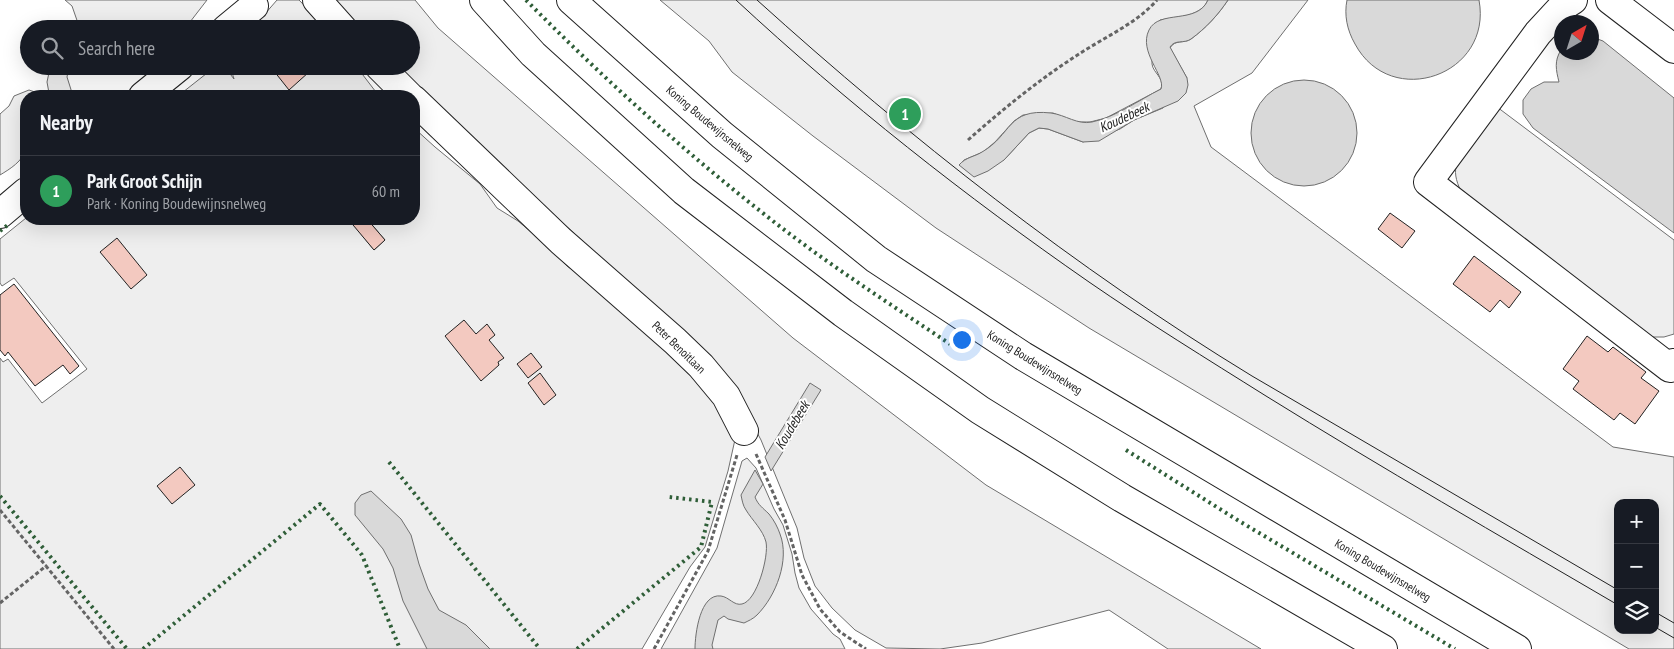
<!DOCTYPE html>
<meta charset="utf-8">
<style>
body{margin:0;font-family:"PT Sans Narrow",sans-serif;background:#20242c;color:#f1f3f6}
.controls{position:absolute;right:15px;bottom:15px;display:grid;overflow:hidden;border-radius:10px;box-shadow:0 5px 20px #0002}
.controls button{width:45px;height:45px;display:grid;place-items:center;padding:0;border:0;border-bottom:1px solid #363941;background:#171b24;color:#f1f3f6;font:25px sans-serif}
.compass{position:absolute;left:1554px;top:15px;width:45px;height:45px;border-radius:50%;background:#171b24;box-shadow:0 5px 20px #0002;rotate:39deg}
.you{position:absolute;left:961px;top:339px;width:18px;height:18px;margin:-12px;border:4px solid #fff;border-radius:50%;background:#1a73e8;box-shadow:0 0 0 8px #1a73e833}
.badge{display:grid;place-items:center;width:32px;height:32px;border-radius:50%;background:#c62828;color:#fff;font-size:16px;font-weight:700}
.pin{position:absolute;translate:-50% -50%;border:2px solid #fff;box-shadow:0 1px 5px #0006}
.list{margin:0;padding:0;list-style:none}
h2{display:flex;justify-content:space-between;align-items:center;height:65px;margin:0;padding:0 20px;font-size:21px}
h2 small{font-size:16px;font-weight:400;color:#9ea1a6}
.list li{display:grid;grid-template-columns:32px 1fr auto;gap:15px;align-items:center;box-sizing:border-box;height:70px;padding:0 20px;border-top:1px solid #363941}
.list b{display:block;font-size:19px;white-space:nowrap}
.list p{margin:0;font-size:16px;white-space:nowrap;color:#9ea1a6}
.list em{font-size:16px;font-style:normal;color:#9ea1a6}
.icon{flex:none;width:28px;height:28px;fill:none;stroke:currentColor;stroke-width:2;stroke-linecap:round;stroke-linejoin:round}
.map{position:relative;flex:none;width:1674px;height:649px;overflow:hidden}
.search{position:absolute;background:#171b24;box-shadow:0 5px 20px #0002;left:20px;top:20px;width:400px;height:55px;display:flex;align-items:center;gap:12px;box-sizing:border-box;padding:0 18px;border-radius:28px;color:#9ea1a6;font-size:19px}
.panel{position:absolute;background:#171b24;box-shadow:0 5px 20px #0002;left:20px;top:90px;width:400px;height:135px;border-radius:20px}
.map>svg:first-child{display:block}
.green{fill:#eee;stroke:#6f6f6f;fill-rule:evenodd}
.water{fill:#d9d9d9;stroke:#6f6f6f}
.building{fill:#f3c9c0;stroke:#222}
.lines{fill:none;stroke-linecap:round;stroke-linejoin:round}
.minor-casing{stroke:#222;stroke-width:30}
.highway-casing{stroke:#222;stroke-width:30}
.path{stroke:#646464;stroke-width:3;stroke-dasharray:4 2.5;stroke-linecap:butt}
.minor{stroke:#fff;stroke-width:28}
.highway{stroke:#fff;stroke-width:28}
.tram{stroke:#222;stroke-width:1}
.hedge{stroke:#2f5e38;stroke-width:4;stroke-dasharray:2.5 4;stroke-linecap:butt}
.labels{text-anchor:middle;dominant-baseline:central;stroke-width:4;stroke-linejoin:round;paint-order:stroke}
.street-label{font-size:12px;fill:#222;stroke:#fff}
.water-label{font-size:14px;font-style:italic;fill:#222;stroke:#fff}
</style>
<div class="map">
<svg width="1674" height="649" viewBox="0 0 1674 649">
<rect width="100%" height="100%" fill="#fff"/>
<!-- green -->
<g class="green">
<polygon points="65,0 207,0 190,22 183,29 80,29 72,6"/>
<polygon points="277,0 299,0 327,29 243,29 264,15"/>
<polygon points="330,0 415,0 438,28 793,338 986,485 1261,649 1168,649 1109,610 982,643 940,649 886,648 855,630 832,608 815,586 804,558 797,528 761,440 743,406 680,329 440,112 395,66 411,66 411,29 358,29"/>
<path d="M660,0H1208C1201,17 1176,17 1160,20C1158,31 1151,54 1152,64C1153,73 1165,78 1161,89L1106,118L1090,122H1075L1053,113L1023,115L1014,121L995,142L983,152L964,160L960,165L966,170L1004,160L1029,133L1039,128L1048,129L1083,142L1120,129L1134,120L1163,108L1187,78L1170,48C1175,39 1184,44 1191,39C1206,28 1218,15 1228,0H1308L1252,73L1194,106L1211,147L1613,447L1674,457V649H1629L1089,328L936,228L813,136L732,72L709,41ZM1618,503H1655V630H1618Z"/>
<path d="M52,66H69L67,77L73,96H26V149C23,161 10,169 0,175V114L9,106L14,96L29,90L41,94L49,93L47,82L50,68Z"/>
<polygon points="216,66 224,66 234,79 230,66 356,66 379,96 178,96"/>
<path d="M1497,107L1674,240V334L1664,337H1650L1464,197C1449,170 1455,161 1473,138C1481,128 1489,117 1497,107Z"/>
<polygon points="414,128 435,147 480,184 497,208 518,221 540,239 567,266 599,289 699,375 736,435 728,471 705,547 690,567 642,649 0,649 0,358 3,362 8,359 42,403 87,369 14,278 2,286 0,283 0,239 26,218 349,219 374,250 385,240 367,219 414,219"/>
<polygon points="747,458 756,468 774,509 783,525 792,554 795,573 799,588 811,609 833,634 840,639 845,649 661,649 717,548 742,461"/>
</g>
<!-- water -->
<g class="water">
<path d="M1208,0H1228C1218,15 1206,28 1191,39C1184,44 1175,39 1170,47L1187,78L1188,85L1186,93L1178,101L1134,120L1099,141L1083,142L1048,129L1039,128L1029,133L1004,160L988,171L974,177L959,165C966,157 974,157 982,152C1012,135 1007,108 1051,113C1066,115 1077,125 1092,122C1116,117 1139,100 1161,89C1166,76 1138,52 1149,30C1159,9 1197,25 1208,0Z"/>
<path d="M1347,0H1479C1493,75 1391,111 1355,44C1347,30 1344,15 1347,0Z"/>
<path d="M1592,37L1603,41L1674,98V233L1533,128L1523,114V100L1531,89L1544,82H1559C1556,70 1554,61 1561,50L1562,52H1592Z"/>
<circle cx="1304" cy="133" r="53"/>
<polygon points="810,383 821,390 771,471 765,457"/>
<path d="M755,470L763,484L755,497C758,505 763,508 769,514C774,520 778,528 780,534C790,560 776,596 757,615C753,619 748,621 744,623L728,619L724,616L718,620L712,645L713,649H695C695,634 700,593 721,596C729,597 734,606 742,604C757,601 769,556 766,542C763,530 752,520 746,510C743,506 742,500 741,495Z"/>
<polygon points="371,491 401,519 411,535 419,564 428,589 439,610 466,625 490,649 427,649 403,601 393,568 383,549 355,515 355,503 361,495"/>
</g>
<!-- building -->
<g class="building">
<polygon points="270,66 303,66 309,72 289,90"/>
<polygon points="1390,213 1415,231 1402,248 1378,229"/>
<polygon points="348,219 367,219 385,240 374,250"/>
<polygon points="117,238 147,275 131,289 100,252"/>
<polygon points="1474,256 1521,292 1509,308 1500,300 1490,312 1453,284"/>
<polygon points="14,284 79,366 70,374 63,365 35,386 8,352 5,356 0,350 0,295"/>
<polygon points="464,320 476,334 487,324 495,335 489,340 504,358 498,362 499,365 481,381 445,336"/>
<polygon points="1587,336 1608,352 1613,347 1646,372 1641,378 1659,391 1635,424 1620,413 1614,420 1573,389 1579,381 1563,369"/>
<polygon points="531,353 542,367 528,378 517,364"/>
<polygon points="540,373 556,395 544,405 528,383"/>
<polygon points="180,467 195,485 172,504 157,486"/>
</g>
<g class="lines">
<defs>
<g id="minor">
<polyline points="317,0 343,29"/>
<polyline points="1573,0 1562,7 1538,33 1428,182 1670,368 1674,363"/>
<polyline points="1610,0 1674,49"/>
<polyline points="226,29 254,6"/>
<polyline points="379,66 409,96"/>
<polyline points="143,96 180,66"/>
<polyline points="414,100 561,241 675,341 701,366 726,396 744,431"/>
<polyline points="0,214 26,192"/>
</g>
<g id="highway">
<polyline points="484,0 533,54 684,191 843,313 980,410 1122,498 1383,649"/>
<polyline points="571,0 722,135 876,259 1023,356 1517,649"/>
</g>
</defs>
<!-- minor casing -->
<use href="#minor" class="minor-casing"/>
<!-- highway casing -->
<use href="#highway" class="highway-casing"/>
<!-- path -->
<g class="path">
<path d="M968,140C1003,109 1040,79 1079,54C1105,37 1137,23 1157,0"/>
<polyline points="756,454 785,520 802,575 820,609 840,632 866,649"/>
<polyline points="0,510 46,566"/>
<polyline points="0,603 46,566 114,649"/>
<polyline points="654,649 708,551 737,455"/>
</g>
<!-- minor -->
<use href="#minor" class="minor"/>
<!-- highway -->
<use href="#highway" class="highway"/>
<!-- tram -->
<g class="tram">
<path d="M736,0C847,103 965,196 1089,282C1147,322 1207,359 1266,396C1382,468 1500,536 1618,605"/>
<path d="M757,0C911,139 1075,268 1252,376L1618,590"/>
<polyline points="1655,612 1674,623"/>
<polyline points="1655,627 1674,638"/>
</g>
<!-- hedge -->
<g class="hedge">
<path d="M526,0C601,76 680,148 764,214C823,261 887,302 950,344"/>
<polyline points="189,74 199,66"/>
<polyline points="0,231 9,224"/>
<polyline points="1126,450 1239,521 1455,649"/>
<polyline points="389,462 540,649"/>
<polyline points="0,496 127,649"/>
<polyline points="143,649 320,504 362,555 400,649"/>
<polyline points="577,649 701,547 712,502 669,497"/>
</g>
</g>
<g class="labels">
<!-- street labels -->
<g class="street-label">
<text transform="translate(710 123) rotate(40)">Koning Boudewijnsnelweg</text>
<text transform="translate(679 347) rotate(44)">Peter Benoitlaan</text>
<text transform="translate(1035 362) rotate(32)">Koning Boudewijnsnelweg</text>
<text transform="translate(1383 570) rotate(31)">Koning Boudewijnsnelweg</text>
</g>
<!-- water labels -->
<g class="water-label">
<text transform="translate(1124 117) rotate(-25)">Koudebeek</text>
<text transform="translate(792 425) rotate(-59)">Koudebeek</text>
</g>
</g>
</svg>
<div class="controls">
<button>+</button>
<button>−</button>
<button><svg class="icon" aria-label="layers" viewBox="0 0 24 24"><path d="M12 4l9 5-9 5-9-5zM3 14l9 5 9-5"/></svg></button>
</div>
<svg class="compass" viewBox="-18 -18 36 36"><path d="M0-13l5 13h-10z" fill="#e53935"/><path d="M0 13l5-13h-10z" fill="#9ea1a6"/></svg>
<div class="you"></div>
<div class="pin badge" style="left:905px;top:114px;background:#2e9e5b">1</div>
<div class="search"><svg class="icon" aria-label="search" viewBox="0 0 24 24"><circle cx="10" cy="10" r="6"/><path d="M15 15l6 6"/></svg>Search here</div>
<section class="panel">
<h2>Nearby<small></small></h2>
<ul class="list">
<li><span class="badge" style="background:#2e9e5b">1</span><div><b>Park Groot Schijn</b><p>Park · Koning Boudewijnsnelweg</p></div><em>60 m</em></li>
</ul>
</section>
</div>
